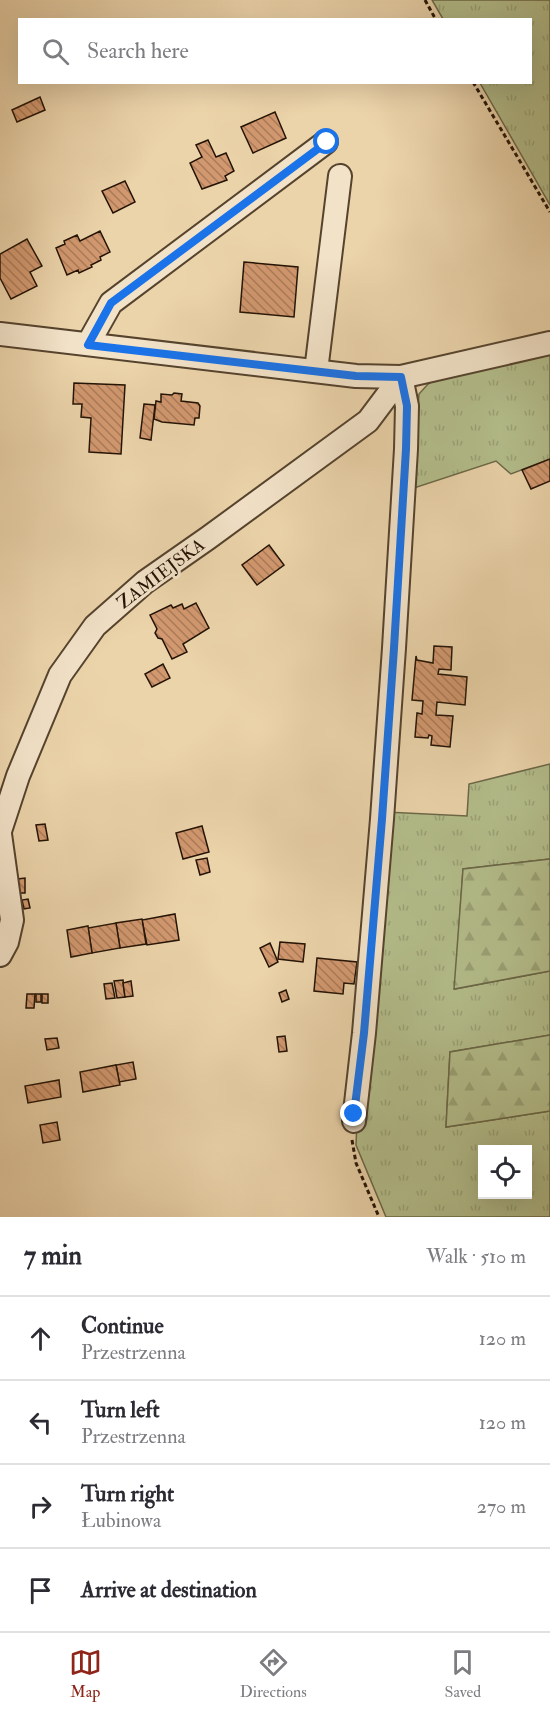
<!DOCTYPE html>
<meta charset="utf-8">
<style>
body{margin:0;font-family:"IM FELL Double Pica",serif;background:#f2f2f3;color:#2b2b33}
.controls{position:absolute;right:18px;bottom:18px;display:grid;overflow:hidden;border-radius:0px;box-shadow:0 6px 24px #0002}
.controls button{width:54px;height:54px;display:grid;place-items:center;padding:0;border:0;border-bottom:2px solid #e1e1e2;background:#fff;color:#2b2b33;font:30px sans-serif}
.stop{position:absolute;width:18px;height:18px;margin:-14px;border:4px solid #1a73e8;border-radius:50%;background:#fff}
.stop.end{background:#1a73e8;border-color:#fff;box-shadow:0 2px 6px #0008}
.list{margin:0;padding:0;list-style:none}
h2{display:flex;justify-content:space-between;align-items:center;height:78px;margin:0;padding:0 24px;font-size:26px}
h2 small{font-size:20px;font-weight:400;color:#7c7c81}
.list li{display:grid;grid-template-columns:39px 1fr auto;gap:18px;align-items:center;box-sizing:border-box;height:84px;padding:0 24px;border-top:2px solid #e1e1e2}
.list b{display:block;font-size:22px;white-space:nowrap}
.list p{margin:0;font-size:20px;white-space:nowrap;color:#7c7c81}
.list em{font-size:20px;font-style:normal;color:#7c7c81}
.icon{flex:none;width:33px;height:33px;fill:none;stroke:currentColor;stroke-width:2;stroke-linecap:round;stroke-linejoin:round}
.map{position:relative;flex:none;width:550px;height:1217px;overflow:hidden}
.search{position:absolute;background:#fff;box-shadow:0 6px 24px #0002;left:18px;right:18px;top:18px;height:66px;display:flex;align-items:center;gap:15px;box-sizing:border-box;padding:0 21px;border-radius:0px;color:#7c7c81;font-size:22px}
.sheet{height:414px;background:#fff}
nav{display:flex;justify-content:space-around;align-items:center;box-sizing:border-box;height:84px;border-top:2px solid #e1e1e2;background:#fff;font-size:16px;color:#7c7c81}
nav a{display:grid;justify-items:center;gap:3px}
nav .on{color:#8f2418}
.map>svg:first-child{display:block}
.grass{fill:url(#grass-tufts);stroke:#6b6848;stroke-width:1.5;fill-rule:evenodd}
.forest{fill:url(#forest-firs);stroke:#6b6848;stroke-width:1.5}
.building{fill:url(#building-back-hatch);stroke:#231305;stroke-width:1.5}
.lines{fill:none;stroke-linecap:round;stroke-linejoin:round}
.minor-casing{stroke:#55432e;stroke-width:26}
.path{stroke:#231305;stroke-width:3;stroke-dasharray:4.5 3;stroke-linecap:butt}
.minor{stroke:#f2e2c8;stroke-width:22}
.route{stroke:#1a73e8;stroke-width:8}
.labels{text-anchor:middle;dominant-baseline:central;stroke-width:6;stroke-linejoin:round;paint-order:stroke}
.street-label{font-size:18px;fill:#231305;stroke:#f2e2c8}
</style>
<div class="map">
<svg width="550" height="1217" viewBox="0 0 550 1217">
<defs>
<pattern id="grass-tufts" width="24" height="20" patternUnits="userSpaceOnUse" patternTransform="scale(1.5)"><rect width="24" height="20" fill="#b3bd8b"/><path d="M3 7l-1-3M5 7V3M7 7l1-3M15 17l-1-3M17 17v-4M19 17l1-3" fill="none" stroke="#9aa276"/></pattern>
<pattern id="forest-firs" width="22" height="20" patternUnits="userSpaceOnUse" patternTransform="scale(1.5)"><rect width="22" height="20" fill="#b3bd8b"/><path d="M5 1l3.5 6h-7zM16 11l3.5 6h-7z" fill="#9aa276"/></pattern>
<pattern id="building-back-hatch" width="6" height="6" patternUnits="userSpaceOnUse" patternTransform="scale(1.5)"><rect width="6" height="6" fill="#d2986f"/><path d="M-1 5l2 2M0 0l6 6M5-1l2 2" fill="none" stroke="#aa7b59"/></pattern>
</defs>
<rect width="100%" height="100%" fill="#ebd3aa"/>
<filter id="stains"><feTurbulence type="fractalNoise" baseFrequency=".00333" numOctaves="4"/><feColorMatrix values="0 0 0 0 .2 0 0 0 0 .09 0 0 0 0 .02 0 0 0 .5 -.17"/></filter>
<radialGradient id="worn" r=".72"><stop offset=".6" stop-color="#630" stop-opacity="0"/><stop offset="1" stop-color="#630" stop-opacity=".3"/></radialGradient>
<!-- grass -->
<g class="grass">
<polygon points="432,0 550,0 550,205 480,83 530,82 530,20 443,19"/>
<polygon points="550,348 550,459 511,474 496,461 411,489 419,394 428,384 439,377"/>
<path d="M550,764V859L463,869L455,989L550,971V1035L450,1052L446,1127L550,1111V1217H386L356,1145L357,1120L386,812L467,816L469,784ZM482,1150H528V1194H482Z"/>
</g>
<!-- forest -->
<g class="forest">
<polygon points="550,859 550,971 454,989 463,869"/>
<polygon points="550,1035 550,1111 446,1127 450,1052"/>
</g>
<!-- building -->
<g class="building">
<polygon points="40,97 45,110 17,122 12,110"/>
<polygon points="275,112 286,138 253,153 241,127"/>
<polygon points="208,140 216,157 226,153 234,171 225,176 227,180 202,189 190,163 202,157 196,145"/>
<polygon points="125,181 135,202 113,213 102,191"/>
<polygon points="100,231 110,252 100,257 101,260 91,265 92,267 79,273 78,270 67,275 56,248 65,244 64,241 77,235 80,241"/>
<polygon points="27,239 42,266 30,272 37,286 11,299 0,278 0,254"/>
<polygon points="244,262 298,267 294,317 240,312"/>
<polygon points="74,383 125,385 121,454 89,452 91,418 81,417 82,404 73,404"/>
<polygon points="174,393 182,394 181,401 198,403 200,406 199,418 195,418 194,425 162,422 154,419 156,401 161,402 161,394 172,395"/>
<polygon points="144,404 155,405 151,440 140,438"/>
<polygon points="550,459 550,481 531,489 522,470"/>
<polygon points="269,545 284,565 257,585 242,565"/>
<polygon points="196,603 209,628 183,644 187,652 172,659 162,639 158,638 155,633 157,629 150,615 171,605 173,608 182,604 184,609"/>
<polygon points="434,646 452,647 451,670 439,669 438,674 467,677 465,705 437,702 436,715 453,716 450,747 431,745 432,736 429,735 428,738 415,737 417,713 422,714 423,701 412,700 416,656 417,660 433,663"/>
<polygon points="163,664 170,678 152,687 145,674"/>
<polygon points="45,824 48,840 39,841 36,825"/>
<polygon points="202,826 209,852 183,859 176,833"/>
<polygon points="207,858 210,872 200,875 196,860"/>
<polygon points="25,878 25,893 18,893 18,879"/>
<polygon points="28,899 30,908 24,909 22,900"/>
<polygon points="175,914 179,940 147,945 142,920"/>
<polygon points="142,919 146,944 120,948 116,923"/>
<polygon points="116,923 120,948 92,953 88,928"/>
<polygon points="88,926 92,953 71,957 67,930"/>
<polygon points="280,942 305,944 303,962 278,959"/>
<polygon points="270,943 278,962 269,967 260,948"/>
<polygon points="317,958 357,962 354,984 344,983 343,994 314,991"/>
<polygon points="123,980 125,997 117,998 114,981"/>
<polygon points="131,981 133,996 125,997 123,983"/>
<polygon points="112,983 115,998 106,999 104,984"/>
<polygon points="286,990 289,999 282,1002 279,993"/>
<polygon points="27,994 35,994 34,1008 26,1008"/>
<rect x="36" y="994" width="5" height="8"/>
<rect x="42" y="994" width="6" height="9"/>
<polygon points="285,1036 287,1051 279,1052 277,1037"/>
<polygon points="57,1038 59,1048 47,1050 45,1039"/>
<polygon points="133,1062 136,1079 119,1082 116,1065"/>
<polygon points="116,1065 120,1085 83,1092 80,1072"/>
<polygon points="59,1080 61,1097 28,1103 25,1086"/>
<polygon points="57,1122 60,1140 43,1143 40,1125"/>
</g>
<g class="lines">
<defs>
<g id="minor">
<polyline points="0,334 356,376 401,377 550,343"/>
<polyline points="88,344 111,303 326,142"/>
<polyline points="316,371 340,176"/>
<polyline points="0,831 18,776 60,675 95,626 145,582 208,538 368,421 401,377"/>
<polyline points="0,834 12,920 7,942 0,955"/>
<polyline points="354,1121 364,1033 382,819 394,648 406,449 407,406 401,377"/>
</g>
</defs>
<!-- minor casing -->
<use href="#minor" class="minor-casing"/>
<!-- path -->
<g class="path">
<polyline points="425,0 436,20"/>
<polyline points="473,82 550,212"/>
<polyline points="352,1140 356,1163 379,1217"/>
</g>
<!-- minor -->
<use href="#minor" class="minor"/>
</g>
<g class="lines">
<!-- route -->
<polyline class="route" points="327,142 111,303 88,345 356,376 401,377 407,406 406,449 394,648 382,819 364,1033 354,1114"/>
</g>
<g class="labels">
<!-- street labels -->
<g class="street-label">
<text transform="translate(161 574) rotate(-37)">ZAMIEJSKA</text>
</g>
</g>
<rect width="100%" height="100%" filter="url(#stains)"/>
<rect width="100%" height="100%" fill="url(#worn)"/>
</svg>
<div class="controls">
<button><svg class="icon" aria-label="locate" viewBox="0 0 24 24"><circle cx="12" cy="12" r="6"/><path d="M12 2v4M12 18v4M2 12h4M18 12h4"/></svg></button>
</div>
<div class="stop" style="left:327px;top:142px"></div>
<div class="stop end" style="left:354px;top:1114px"></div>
<div class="search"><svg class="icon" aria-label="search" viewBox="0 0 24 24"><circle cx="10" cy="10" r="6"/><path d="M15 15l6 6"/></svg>Search here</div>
</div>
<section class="sheet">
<h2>7 min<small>Walk · 510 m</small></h2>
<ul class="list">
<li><svg class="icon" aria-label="ahead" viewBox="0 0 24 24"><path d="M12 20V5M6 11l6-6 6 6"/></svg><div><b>Continue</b><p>Przestrzenna</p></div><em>120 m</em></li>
<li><svg class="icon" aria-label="left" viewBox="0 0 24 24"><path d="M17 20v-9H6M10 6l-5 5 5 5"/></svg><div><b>Turn left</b><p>Przestrzenna</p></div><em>120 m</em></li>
<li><svg class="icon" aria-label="right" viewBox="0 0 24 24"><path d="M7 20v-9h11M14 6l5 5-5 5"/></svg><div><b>Turn right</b><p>Łubinowa</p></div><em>270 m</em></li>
<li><svg class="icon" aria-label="arrive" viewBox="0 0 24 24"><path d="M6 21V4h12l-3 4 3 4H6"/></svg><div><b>Arrive at destination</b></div></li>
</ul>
</section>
<nav>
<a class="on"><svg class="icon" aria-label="map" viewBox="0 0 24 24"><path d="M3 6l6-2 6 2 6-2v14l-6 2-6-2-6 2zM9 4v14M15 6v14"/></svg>Map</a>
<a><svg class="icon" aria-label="directions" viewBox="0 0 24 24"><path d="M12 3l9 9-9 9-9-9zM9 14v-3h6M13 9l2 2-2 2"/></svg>Directions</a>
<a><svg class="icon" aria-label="saved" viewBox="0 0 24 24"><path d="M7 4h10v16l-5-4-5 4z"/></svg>Saved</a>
</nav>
